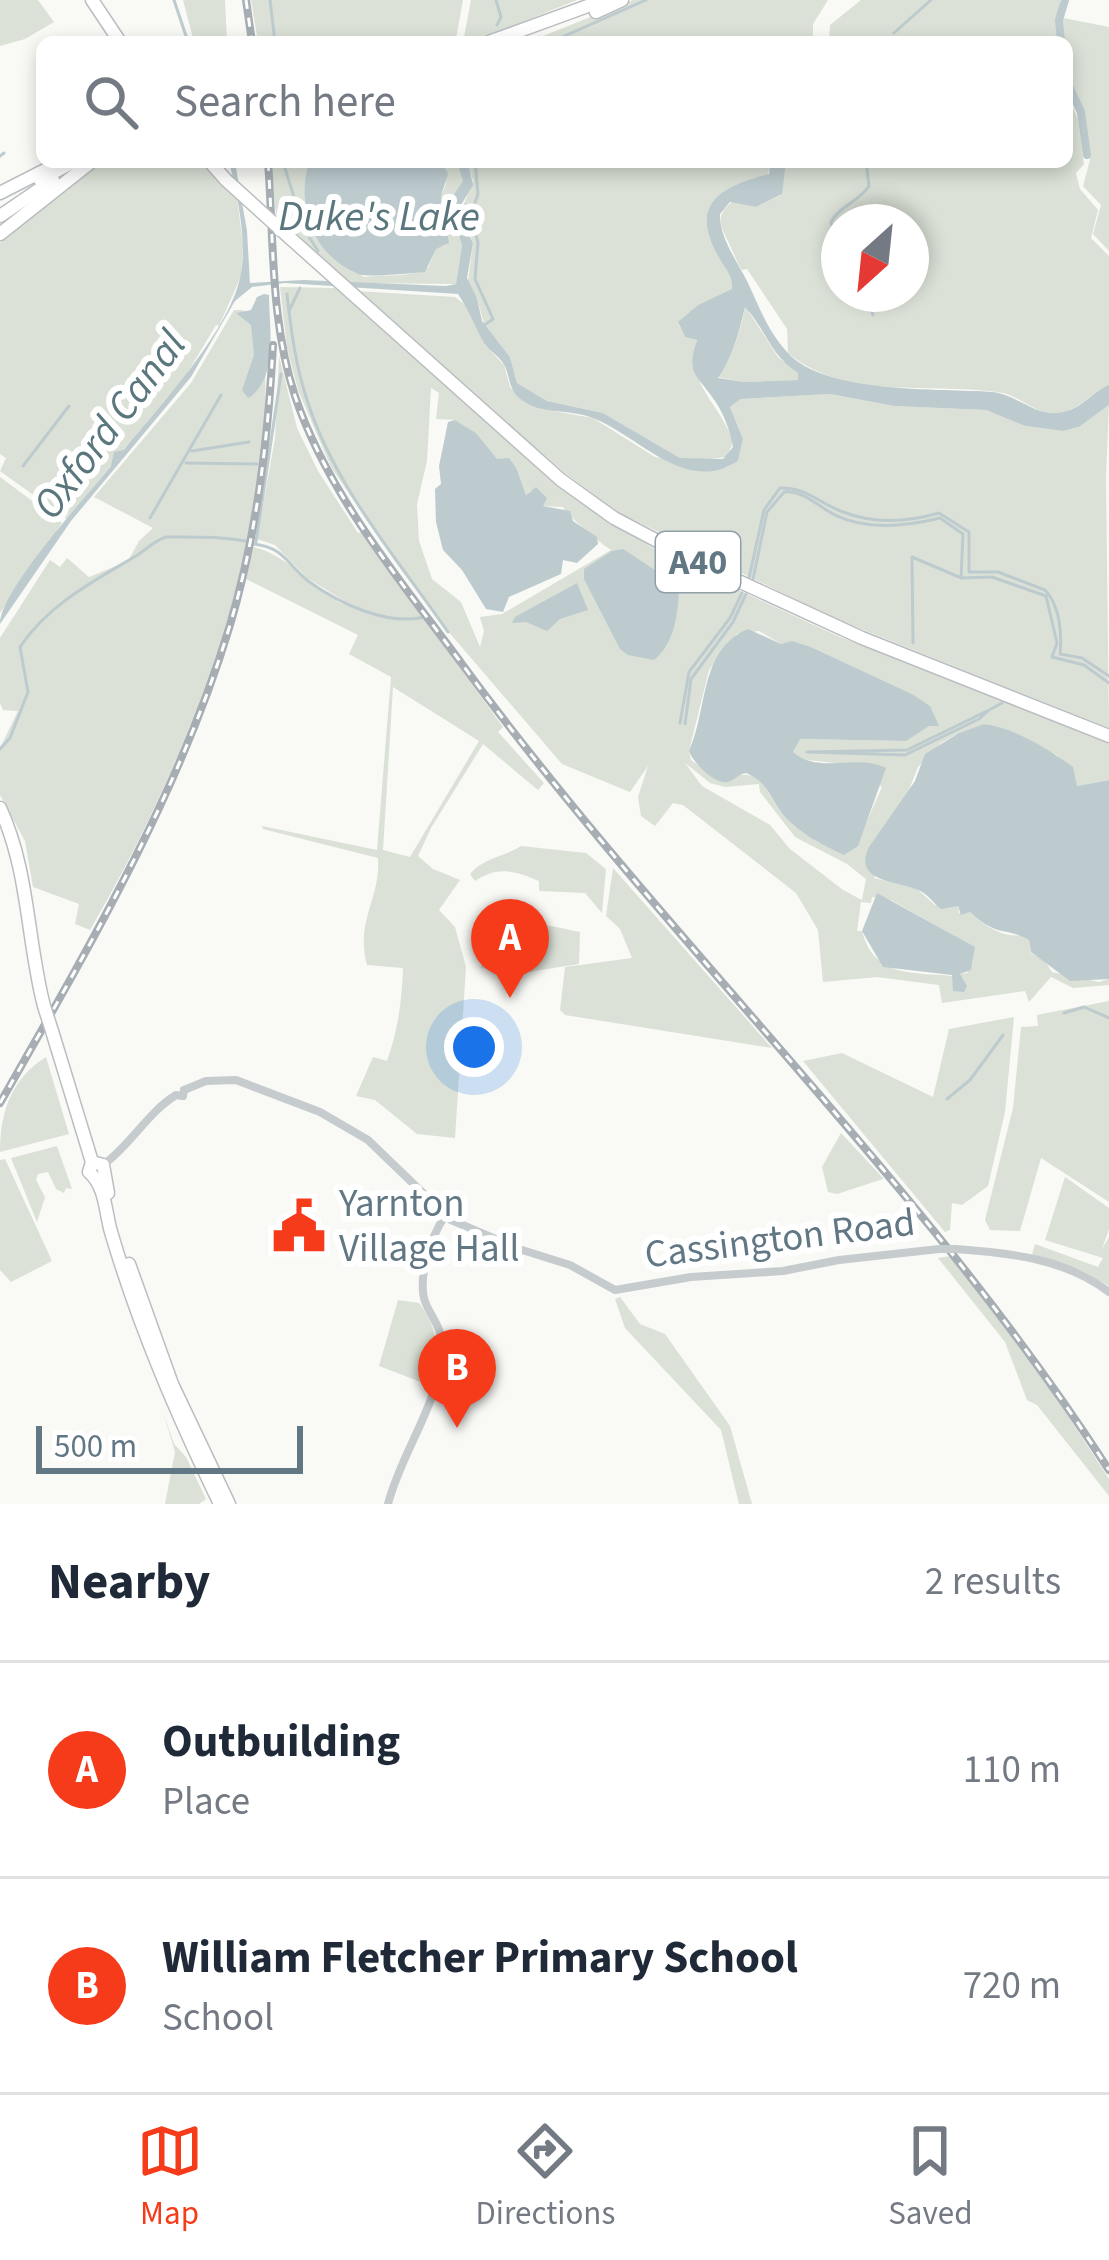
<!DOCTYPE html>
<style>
body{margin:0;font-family:"Source Sans 3",sans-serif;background:#f6f6f7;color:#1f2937}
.compass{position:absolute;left:821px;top:204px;width:108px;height:108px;border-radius:50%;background:#fff;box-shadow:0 6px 18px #0003;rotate:207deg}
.scale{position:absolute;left:36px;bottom:30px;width:267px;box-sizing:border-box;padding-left:12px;border:6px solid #617784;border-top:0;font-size:33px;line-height:42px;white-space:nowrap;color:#617784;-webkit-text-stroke:9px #fff;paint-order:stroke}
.you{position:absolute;left:474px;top:1047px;width:42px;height:42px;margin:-30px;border:9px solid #fff;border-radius:50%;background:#1a73e8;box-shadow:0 0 0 18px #1a73e833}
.badge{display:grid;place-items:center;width:78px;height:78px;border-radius:50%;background:#f53b1a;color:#fff;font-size:39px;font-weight:700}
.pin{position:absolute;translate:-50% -99px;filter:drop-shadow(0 3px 6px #0008)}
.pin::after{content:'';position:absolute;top:63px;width:42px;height:36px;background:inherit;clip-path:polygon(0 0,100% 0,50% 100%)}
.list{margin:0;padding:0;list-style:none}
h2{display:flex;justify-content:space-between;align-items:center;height:156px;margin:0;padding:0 48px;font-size:51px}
h2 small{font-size:39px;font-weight:400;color:#747a83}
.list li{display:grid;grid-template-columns:78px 1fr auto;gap:36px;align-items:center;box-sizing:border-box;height:216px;padding:0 48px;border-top:3px solid #e0e1e3}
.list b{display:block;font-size:45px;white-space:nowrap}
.list p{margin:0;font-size:39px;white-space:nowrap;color:#747a83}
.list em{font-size:39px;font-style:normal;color:#747a83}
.icon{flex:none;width:66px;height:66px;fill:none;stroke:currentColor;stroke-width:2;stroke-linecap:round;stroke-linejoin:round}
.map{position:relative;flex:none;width:1109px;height:1504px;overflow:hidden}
.search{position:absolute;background:#fff;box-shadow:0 6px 18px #0003;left:36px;right:36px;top:36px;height:132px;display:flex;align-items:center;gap:30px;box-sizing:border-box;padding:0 42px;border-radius:18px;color:#747a83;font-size:45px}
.sheet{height:588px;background:#fff}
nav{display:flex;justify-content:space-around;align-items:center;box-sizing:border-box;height:168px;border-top:3px solid #e0e1e3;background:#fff;font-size:33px;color:#747a83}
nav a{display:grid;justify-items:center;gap:6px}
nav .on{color:#f53b1a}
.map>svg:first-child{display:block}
.green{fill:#dbe1d6;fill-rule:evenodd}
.water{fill:#bdcbcf;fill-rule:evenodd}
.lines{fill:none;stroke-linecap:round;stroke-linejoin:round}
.stream{stroke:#bdcbcf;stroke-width:3}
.river{stroke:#bdcbcf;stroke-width:8}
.trunk-casing{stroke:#babec1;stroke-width:15}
.tertiary{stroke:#c6cbce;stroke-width:8}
.trunk{stroke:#fff;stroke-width:12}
.rail-casing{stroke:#a6aeb3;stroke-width:8}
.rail{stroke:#fff;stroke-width:3;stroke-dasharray:9;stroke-linecap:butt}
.trunk-bridge-casing{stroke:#babec1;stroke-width:15;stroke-linecap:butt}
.tertiary-bridge{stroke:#c6cbce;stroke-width:8}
.trunk-bridge{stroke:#fff;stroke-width:12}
.labels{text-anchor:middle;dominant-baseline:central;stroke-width:12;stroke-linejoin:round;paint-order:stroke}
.shield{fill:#fff;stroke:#90a0a9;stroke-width:3}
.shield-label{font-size:36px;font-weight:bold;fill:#617784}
.poi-label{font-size:39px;fill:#617784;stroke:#fff;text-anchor:start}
.street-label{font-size:39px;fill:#617784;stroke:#fff}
.water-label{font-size:42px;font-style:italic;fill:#5b777e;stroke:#fff}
</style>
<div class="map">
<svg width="1109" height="1504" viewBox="0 0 1109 1504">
<rect width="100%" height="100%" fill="#f9f9f6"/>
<!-- green -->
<g class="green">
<polygon points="0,0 38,0 54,22 25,39 0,46"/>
<polygon points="183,0 225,0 227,42 194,42"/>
<polygon points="251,0 463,0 456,39 440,42 258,42"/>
<polygon points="471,0 577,0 505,29 505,33 463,42"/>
<polygon points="633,0 828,0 813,24 813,42 528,42"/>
<polygon points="861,0 1060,0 1060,42 829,42 830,25"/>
<polygon points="1063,18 1109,27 1109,251 1093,234 1101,205 1083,186 1090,160 1085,114 1071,89 1067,42 1064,42"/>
<path d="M1067,94L1078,119L1084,164L1076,173L1080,189L1098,210L1091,238L1109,256V385C1091,392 1078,413 1054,413C1034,413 1021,397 1003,393C933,381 848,403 788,353L787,329L747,269L742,270C737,264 736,257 732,250C724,230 711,219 732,202L756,207L781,195L786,162H1067ZM839,222H911V294H839Z"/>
<polygon points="98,162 204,162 237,198 243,245 241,276 219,326 216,325 186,375 67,519 0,471 6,458 0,454 0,243 22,219"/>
<path d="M271,162H309C294,215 313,254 365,277C385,274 410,278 428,268L436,248L446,245L441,195C447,186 449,172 442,162H457L464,181L448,203L462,245L456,284L347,283L276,216Z"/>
<path d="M468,162H770L768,175C723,185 687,202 718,256C725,269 732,273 732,290L698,305L678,323L685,337L697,340C683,381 721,404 733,442L727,457L692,461L680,458L603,413L547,401L517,383L510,357L484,324L477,298L468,281L473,243L461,211L473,181Z"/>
<path d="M280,287L335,288L558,486L665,556L840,637L1109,744V780L1077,786L1058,756L1015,734L985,724L959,733L941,743L918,767L874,878L917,889L935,905H958L959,913L970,912C983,925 1002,938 1022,935L1029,940L1031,953L1045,961L1052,972L1099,982L1109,979V985L1073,988L1051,977L1029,1002L1025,991L942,1003L939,985L877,977L823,982L818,930L796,893L683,805L673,803L655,826L641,816L638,797L648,766L630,792L562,764L447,630L397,564L331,467L298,390L287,348ZM431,388L439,393L436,419L455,420L476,433L497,460L517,468L526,495L531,490L542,506L563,507C570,518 599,542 611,550L502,614L480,617L484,631L480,647L461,602L432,579L419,541L417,504L427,461ZM759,631L781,644L811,647L912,694L906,741L799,739L793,752L799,759L843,764L882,787L863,830L819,843C809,836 795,829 787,819C760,791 770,763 719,780L691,760L689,751L709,670L737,634ZM685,763L710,783L725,787L759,784L760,792L795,837L847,864L866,879L862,900L843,890L790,849L770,825L702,786ZM872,897L891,900L974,947L972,965L967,973L960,974L961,981L954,991L953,976C913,972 874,978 862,931H857L861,902L871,903Z"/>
<polygon points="357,291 455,297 468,307 486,346 504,365 510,387 524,402 542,409 593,418 655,457 726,468 738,461 743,439 730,407 741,399 830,394 894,406 986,410 1025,426 1063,431 1079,427 1109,405 1106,477 1109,728 831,617 618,512 566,474"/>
<path d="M745,306L778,357L798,373V380L745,382L717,377C731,359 742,329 745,306Z"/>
<path d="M234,310H242L261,320C288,517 188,762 90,930L75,924L79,904L33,887L25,841L0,795V748L18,711L3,710L0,703V638L50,560L60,567L67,558L89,577L128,561L139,541L153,528L94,497L191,383Z"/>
<path d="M279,356L297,428L318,471L358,533L361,532L503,727L498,732L544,783L538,790L483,744L431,828L418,856L433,869L460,880L439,910L455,927L466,967L455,1138L417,1134L375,1100L356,1096L373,1057L387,1061C398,1030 402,1000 403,968L367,965C355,921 381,898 378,858L263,829L262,826L377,850L391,677L349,654L358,635L246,579L253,547C282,552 315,587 342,604L346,602L307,578L275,545L257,539L275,438ZM393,687L479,741L410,857L383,850Z"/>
<polygon points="0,477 62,523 0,613"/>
<path d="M521,846L586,853L606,869L602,913L585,893L539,891V881C514,870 497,866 475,881L470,874C485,857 502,858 521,846Z"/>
<polygon points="613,868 772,1048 565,1015 560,1010 565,967 632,958 620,929 606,916"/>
<polygon points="488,913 580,932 579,964 522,973 481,968 483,953 497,950 495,944 485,944"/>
<polygon points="1109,1001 1109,1202 1041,1158 1020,1231 990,1230 985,1220 1013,1108 1021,1027 1038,1026 1037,1015"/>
<polygon points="1014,1017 1005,1112 988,1186 962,1205 952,1203 950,1230 945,1232 803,1061 842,1053 933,1097 949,1029"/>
<path d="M46,1057L69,1134L0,1152C0,1112 11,1079 46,1057Z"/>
<polygon points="841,1133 883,1178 883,1179 837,1194 828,1192 822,1167"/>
<polygon points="57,1146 72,1189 66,1188 64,1193 56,1189 48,1172 38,1174 36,1180 45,1197 37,1222 11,1158"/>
<polygon points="5,1159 52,1261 11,1282 0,1270 0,1160"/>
<polygon points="1065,1177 1109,1208 1109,1229 1102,1249 1109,1237 1109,1286 1080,1270 1032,1254 1035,1244 1098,1267 1103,1258 1045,1240"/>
<polygon points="951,1256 1053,1393 1109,1479 1109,1496 1037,1405 1027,1400 1005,1342 938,1258"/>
<polygon points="620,1297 640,1324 665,1334 730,1426 752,1504 739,1504 721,1430 625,1328 615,1299"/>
<path d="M398,1300L419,1303C440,1332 439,1351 431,1386L379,1366Z"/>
<polygon points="163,1412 174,1444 186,1457 206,1499 199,1504 165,1504 175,1452"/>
</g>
<!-- water -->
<g class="water">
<path d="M229,162H235L247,231L250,283L303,280L446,286L456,284L462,245L448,203L463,181L457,162H468L473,185L461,205V219L473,243L467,278L477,298L482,321L510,357L517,383L547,401L603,413L680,458L723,459L733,447C730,431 724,414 715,401C698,375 685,375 697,340L685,337L678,322L698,305L732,289C732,273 725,269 718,256C687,201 724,186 769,174L770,162H786L782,194L756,207L730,202L720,214C719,237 737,261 747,281C760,308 767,330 787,352C825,395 940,388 993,392C1018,395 1036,418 1063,412C1083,408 1093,391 1109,385V405L1079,427L1063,431L1025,426L986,410L894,406L830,394L741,399L730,407L743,439L738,461C683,497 636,431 587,416C564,409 536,415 517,396C508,386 510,374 503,363C498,355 489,351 484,343C475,326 468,309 458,294L285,283L252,287L235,301L191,377L71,521L0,624C0,590 87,496 111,466L114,452L124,450C162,403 232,328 241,273C247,240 237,193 229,162ZM745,307C766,330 771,356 798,373V380L745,382L718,378C732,358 740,330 745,307Z"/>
<path d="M309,162H442L448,174L441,196L449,243L436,249L425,272C413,273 366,278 358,274C312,254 295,207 309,162Z"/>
<path d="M264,294L269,295C269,326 279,380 248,398L242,390L254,355L251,325L236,313L251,310L257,297Z"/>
<polygon points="455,420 476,433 497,459 509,458 517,469 526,495 536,487 547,498 543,506 570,511 573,521 597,537 598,544 577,563 563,560 561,574 509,597 503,612 486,609 462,570 443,550 436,522 435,489 441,484 439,466 448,422"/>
<path d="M623,549L670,580L679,593C677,618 674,643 654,660L628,655L620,649L584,579V569L612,551Z"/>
<polygon points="577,583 588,610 560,619 547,631 526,622 512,623 515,617"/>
<path d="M748,629L781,644L792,641L811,647L912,694L930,706L939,726H929L906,741L800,739L793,752C819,775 857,753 886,768L858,846L844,855C823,845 800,834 785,817C770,800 769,782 746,773C739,774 734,780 728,782C714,785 692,761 689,751C708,710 699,649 748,629Z"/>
<path d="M984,724C1015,728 1048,749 1073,767L1077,786L1109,780V979L1070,981L1031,952L1029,940C1005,926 999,939 970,912L961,915L958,906L941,909C934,904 927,893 918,890C897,881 852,882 869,847L915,781L925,754L959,733Z"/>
<polygon points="877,893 975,947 971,970 960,974 967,986 964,992 953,991 952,975 883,967 862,931"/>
</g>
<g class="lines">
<!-- stream -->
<g class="stream">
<polyline points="174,0 188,42"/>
<polyline points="270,0 275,42"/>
<polyline points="496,0 501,17 497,25"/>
<polyline points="894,33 931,0"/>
<polyline points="551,42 646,0"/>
<polyline points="0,156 4,153"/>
<polyline points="283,162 304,229 318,251"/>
<polyline points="475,162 478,194 470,217 478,242 475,279 493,319 483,326"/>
<polyline points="834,248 835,269"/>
<path d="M839,257L831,222C839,206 859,202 869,186L866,162"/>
<path d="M287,294C291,331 296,368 308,403C336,488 398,560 448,632"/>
<polyline points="867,295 873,315"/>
<polyline points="290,309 300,288"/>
<polyline points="192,451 249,442"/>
<polyline points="186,463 257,464"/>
<polyline points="23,466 69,406"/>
<polyline points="150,518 221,395"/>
<polyline points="256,542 281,374"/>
<path d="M254,544C285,548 287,564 308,581C340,604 387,626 425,617"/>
<path d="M749,578L764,510L780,488C806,487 819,503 843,512C874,524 908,522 939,513L969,532V572H998L1045,590C1060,606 1062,633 1060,654L1082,658L1109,676"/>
<path d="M753,579L767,512L784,492C804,490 817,506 835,515C867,531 907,526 940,518L963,534L961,578L992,577L1046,596L1057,643L1052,657L1084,665L1109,683"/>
<polyline points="913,643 912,557 959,577"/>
<polyline points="989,710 979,719 905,755 807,752 907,750 989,710 1002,703"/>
<polyline points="680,723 689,672 730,618 742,593"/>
<polyline points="685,724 691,679 733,622 746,594"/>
<path d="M0,749L10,738L28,692L20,647C48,605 92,582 136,556C144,551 158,538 167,537C193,537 224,536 250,542"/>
<polyline points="1064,1013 1084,1007 1109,1018"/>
<polyline points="947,1099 970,1080 1003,1035"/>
</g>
<!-- river -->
<g class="river">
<polyline points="1061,42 1059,20 1065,0"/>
<polyline points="1067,82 1081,112 1087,155"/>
</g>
<defs>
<g id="trunk">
<polyline points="92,0 120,42"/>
<polyline points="596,12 622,0"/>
<polyline points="489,42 604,0"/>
<polyline points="210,162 226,180"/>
<polyline points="40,180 73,162"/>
<polyline points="0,193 47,169"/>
<polyline points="0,216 53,180"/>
<polyline points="0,234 91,162"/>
<polyline points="290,238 561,480 614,518 697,562 862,638 1109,736"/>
<path d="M0,808C29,870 27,941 44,1006"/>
<path d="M52,1031L92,1162L89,1172C106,1187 105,1211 111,1232C139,1327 177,1415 220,1504"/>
<polyline points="92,1162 103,1165 108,1193"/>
<polyline points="129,1264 172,1384 229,1504"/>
</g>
</defs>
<!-- trunk casing -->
<use href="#trunk" class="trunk-casing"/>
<!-- tertiary -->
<g class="tertiary">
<polyline points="184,1090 206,1081 236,1080 320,1112 368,1140 451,1220 519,1249 570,1265 615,1290 691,1277 783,1271 839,1260 939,1249"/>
<path d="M103,1165C131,1145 147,1113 176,1095L183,1096L184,1090"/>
<path d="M956,1249C1010,1253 1064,1258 1109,1292"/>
<path d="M388,1504C402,1450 440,1404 442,1347C443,1330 432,1318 426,1304C416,1281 431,1236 445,1216"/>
</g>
<!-- trunk -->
<use href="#trunk" class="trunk"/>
<defs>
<g id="rail">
<polyline points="246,0 252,42"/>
<path d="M268,162C274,239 270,321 295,396C328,495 401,581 462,664C666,942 922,1180 1109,1470"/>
<path d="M0,1103C88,949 179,795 230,625C257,533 268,440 273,345"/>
</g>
</defs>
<!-- rail casing -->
<use href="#rail" class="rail-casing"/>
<!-- rail -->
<use href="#rail" class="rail"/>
<defs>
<g id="trunk-bridge">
<polyline points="226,180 290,238"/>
<polyline points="44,1006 52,1031"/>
</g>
</defs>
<!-- trunk-bridge casing -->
<use href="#trunk-bridge" class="trunk-bridge-casing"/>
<!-- tertiary-bridge -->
<polyline class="tertiary-bridge" points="939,1249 956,1249"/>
<!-- trunk-bridge -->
<use href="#trunk-bridge" class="trunk-bridge"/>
</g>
<!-- icons -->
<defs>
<symbol id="civic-bare" viewBox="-9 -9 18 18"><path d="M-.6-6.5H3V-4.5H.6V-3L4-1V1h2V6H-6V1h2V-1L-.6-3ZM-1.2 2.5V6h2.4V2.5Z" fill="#f53b1a" stroke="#fff" stroke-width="2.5" paint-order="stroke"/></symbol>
</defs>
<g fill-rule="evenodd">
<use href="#civic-bare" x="261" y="1188" width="76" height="76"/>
</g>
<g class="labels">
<!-- shield labels -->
<rect class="shield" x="656" y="532" width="84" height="60" rx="9"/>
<g class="shield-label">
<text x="698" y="562">A40</text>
</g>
<!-- poi labels -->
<g class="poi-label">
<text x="339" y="1204">Yarnton<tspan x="339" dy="45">Village Hall</tspan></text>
</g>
<!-- street labels -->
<g class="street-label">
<text transform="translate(780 1239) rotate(-7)">Cassington Road</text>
</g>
<!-- water labels -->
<g class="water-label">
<text x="379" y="217">Duke's Lake</text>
<text transform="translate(110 425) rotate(-53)">Oxford Canal</text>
</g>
</g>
</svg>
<svg class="compass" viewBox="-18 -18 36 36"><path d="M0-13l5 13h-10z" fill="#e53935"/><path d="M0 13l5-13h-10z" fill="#747a83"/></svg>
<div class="scale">500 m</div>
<div class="you"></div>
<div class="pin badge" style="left:510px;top:998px">A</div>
<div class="pin badge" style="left:457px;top:1428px">B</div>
<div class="search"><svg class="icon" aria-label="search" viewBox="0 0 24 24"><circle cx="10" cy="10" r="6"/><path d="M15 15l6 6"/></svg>Search here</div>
</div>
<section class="sheet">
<h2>Nearby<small>2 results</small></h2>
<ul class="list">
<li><span class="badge">A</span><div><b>Outbuilding</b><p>Place</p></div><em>110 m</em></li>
<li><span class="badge">B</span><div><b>William Fletcher Primary School</b><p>School</p></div><em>720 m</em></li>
</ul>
</section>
<nav>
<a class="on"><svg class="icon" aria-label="map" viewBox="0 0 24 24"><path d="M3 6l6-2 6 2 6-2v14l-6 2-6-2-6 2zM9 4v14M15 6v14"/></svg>Map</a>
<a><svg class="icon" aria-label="directions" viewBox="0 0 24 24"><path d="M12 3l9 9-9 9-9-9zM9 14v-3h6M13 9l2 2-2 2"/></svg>Directions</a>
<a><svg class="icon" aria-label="saved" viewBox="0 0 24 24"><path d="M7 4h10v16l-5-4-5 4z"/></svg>Saved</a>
</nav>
